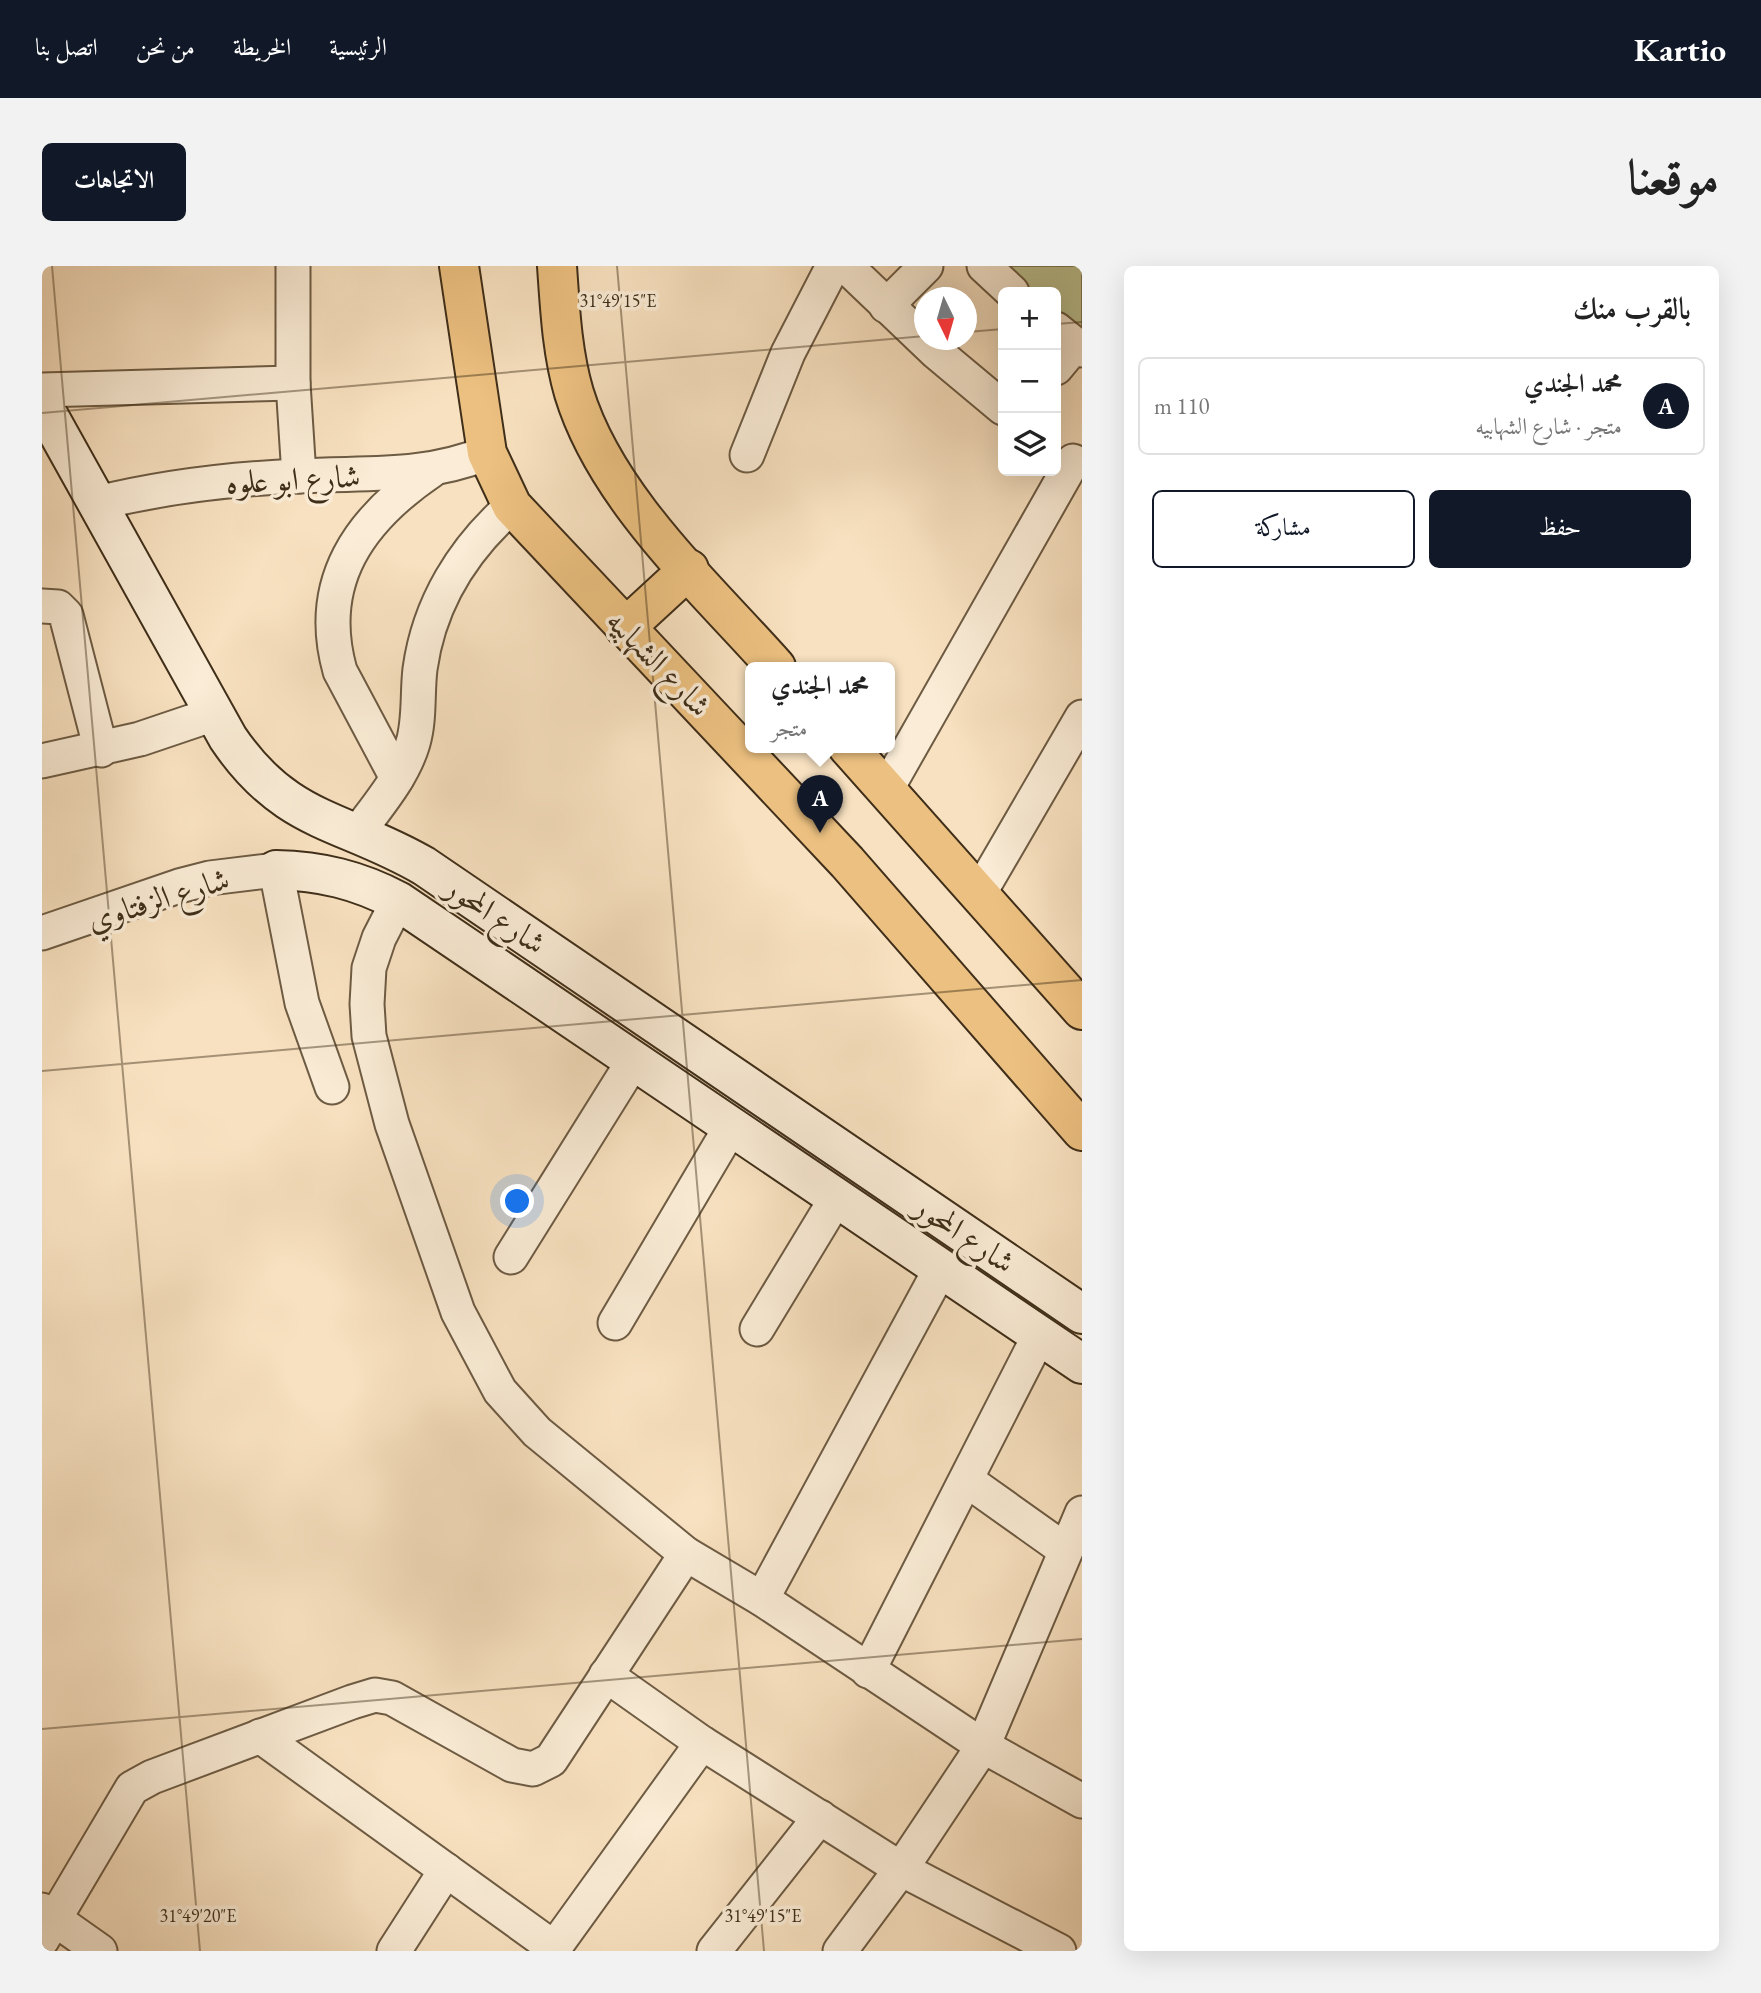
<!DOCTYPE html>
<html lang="ar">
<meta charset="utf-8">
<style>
body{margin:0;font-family:"EB Garamond",Amiri,serif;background:#f2f2f2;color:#222;direction:rtl}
.controls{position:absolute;right:21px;top:21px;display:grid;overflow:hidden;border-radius:10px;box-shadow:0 7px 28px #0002}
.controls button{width:63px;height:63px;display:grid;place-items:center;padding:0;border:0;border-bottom:2px solid #e0e0e0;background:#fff;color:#222;font:35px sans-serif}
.compass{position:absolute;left:872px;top:21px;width:63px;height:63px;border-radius:50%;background:#fff;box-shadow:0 7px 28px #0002;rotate:175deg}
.you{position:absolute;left:476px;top:936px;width:24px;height:24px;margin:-18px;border:5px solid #fff;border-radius:50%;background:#1a73e8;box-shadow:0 0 0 10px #1a73e833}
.badge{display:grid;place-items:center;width:46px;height:46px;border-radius:50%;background:#111827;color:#fff;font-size:23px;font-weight:700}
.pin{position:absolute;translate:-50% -58px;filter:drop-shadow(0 2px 4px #0008)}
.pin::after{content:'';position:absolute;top:37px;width:24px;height:21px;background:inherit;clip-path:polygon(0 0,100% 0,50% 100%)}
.popup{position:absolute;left:703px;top:396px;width:150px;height:91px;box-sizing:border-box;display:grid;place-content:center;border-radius:10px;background:#fff;filter:drop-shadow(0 2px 5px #0005);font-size:23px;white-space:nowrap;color:#767676}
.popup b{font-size:26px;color:#222}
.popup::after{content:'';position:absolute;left:50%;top:100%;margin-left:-14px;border:14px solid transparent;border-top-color:#fff}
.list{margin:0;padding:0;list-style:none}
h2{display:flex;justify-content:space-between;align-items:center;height:91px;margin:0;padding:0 28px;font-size:30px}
h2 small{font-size:23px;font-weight:400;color:#767676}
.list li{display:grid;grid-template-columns:46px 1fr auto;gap:21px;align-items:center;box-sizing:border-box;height:98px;margin:0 14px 14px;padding:0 14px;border:2px solid #e0e0e0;border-radius:10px}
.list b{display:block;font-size:26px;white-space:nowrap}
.list p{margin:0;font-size:23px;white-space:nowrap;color:#767676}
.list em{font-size:23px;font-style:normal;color:#767676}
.actions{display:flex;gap:14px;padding:21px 28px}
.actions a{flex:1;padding:16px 0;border:2px solid #111827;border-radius:10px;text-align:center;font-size:24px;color:#111827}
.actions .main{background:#111827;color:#fff}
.icon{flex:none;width:38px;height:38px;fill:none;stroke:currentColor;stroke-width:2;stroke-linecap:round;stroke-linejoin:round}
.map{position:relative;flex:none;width:1040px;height:1685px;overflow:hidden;direction:ltr;border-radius:10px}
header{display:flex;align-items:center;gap:42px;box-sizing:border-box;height:98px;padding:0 35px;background:#111827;color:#fff}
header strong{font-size:33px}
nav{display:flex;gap:38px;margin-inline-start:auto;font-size:24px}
.intro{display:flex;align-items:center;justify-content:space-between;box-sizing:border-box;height:168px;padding:0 42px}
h1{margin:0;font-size:49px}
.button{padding:18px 32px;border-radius:10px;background:#111827;color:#fff;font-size:24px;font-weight:700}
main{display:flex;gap:42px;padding:0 42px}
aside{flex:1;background:#fff;border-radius:10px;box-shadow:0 7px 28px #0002}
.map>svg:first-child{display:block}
.green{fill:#bcc393;stroke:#7e7856;stroke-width:2}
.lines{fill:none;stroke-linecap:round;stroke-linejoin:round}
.street-casing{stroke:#6d5b43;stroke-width:37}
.secondary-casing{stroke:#3f2e19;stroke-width:42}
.highway-casing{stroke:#3f2e19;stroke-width:42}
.street{stroke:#faecd6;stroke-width:33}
.secondary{stroke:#faecd6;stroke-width:38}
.highway{stroke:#ecc080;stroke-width:38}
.ticks{fill:none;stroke:#3f2e19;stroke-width:2;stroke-opacity:0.45}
.labels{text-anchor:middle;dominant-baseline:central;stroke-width:7;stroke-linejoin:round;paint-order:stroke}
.street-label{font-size:32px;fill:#3f2e19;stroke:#faecd6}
.ticks-label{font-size:18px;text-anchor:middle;fill:#3f2e19;stroke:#faecd6;stroke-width:7;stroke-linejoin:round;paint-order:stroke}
</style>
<header>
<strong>Kartio</strong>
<nav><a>الرئيسية</a><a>الخريطة</a><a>من نحن</a><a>اتصل بنا</a></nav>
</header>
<div class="intro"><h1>موقعنا</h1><a class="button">الاتجاهات</a></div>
<main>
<aside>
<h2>بالقرب منك<small></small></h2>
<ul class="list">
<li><span class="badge">A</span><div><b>محمد الجندي</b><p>متجر · شارع الشهابيه</p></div><em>110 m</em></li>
</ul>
<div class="actions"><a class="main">حفظ</a><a>مشاركة</a></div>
</aside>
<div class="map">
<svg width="1040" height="1685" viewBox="0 0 1040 1685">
<rect width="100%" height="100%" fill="#f8e1c0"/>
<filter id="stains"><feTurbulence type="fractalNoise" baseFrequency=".00286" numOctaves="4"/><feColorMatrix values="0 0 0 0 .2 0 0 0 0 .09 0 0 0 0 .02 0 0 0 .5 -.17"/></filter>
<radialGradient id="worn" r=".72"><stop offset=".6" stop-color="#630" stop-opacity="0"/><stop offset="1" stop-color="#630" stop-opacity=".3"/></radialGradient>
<!-- green -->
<polygon class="green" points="953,0 1040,0 1040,76 1014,53 1014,26 982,26"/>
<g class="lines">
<defs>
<g id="street">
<polyline points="251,0 251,117 257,210"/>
<polyline points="804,0 894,86 961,142"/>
<polyline points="942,0 970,26"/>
<polyline points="844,40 884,0"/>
<polyline points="1014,63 1040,84"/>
<polyline points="1014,102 1033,79"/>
<polyline points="0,124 251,117"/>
<polyline points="705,189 746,87 791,0"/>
<path d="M56,237C121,221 189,213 256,210C324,206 379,213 445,187"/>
<polyline points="0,340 16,341 24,349 59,484"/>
<polyline points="0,495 98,473 172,448"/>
<path d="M355,512L298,405C273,316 317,254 389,205"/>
<polyline points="844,524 1031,195"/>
<path d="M315,568C336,539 361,511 371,477C378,453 375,428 378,403C387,338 421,283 470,240"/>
<polyline points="937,628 1040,451"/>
<polyline points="356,635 337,672 327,702 325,738 327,770 350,858 416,1046 458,1125 495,1166 644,1288 720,1333 941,1480 1040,1535"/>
<polyline points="0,667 137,620 168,612 234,604 260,737 290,821"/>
<polyline points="469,991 592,794"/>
<polyline points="573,1057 690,859"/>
<polyline points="715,1063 795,931"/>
<polyline points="926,1215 1023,1284"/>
<polyline points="720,1333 899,1002"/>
<polyline points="826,1405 997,1070"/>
<polyline points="564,1409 660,1477 859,1603 1017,1685"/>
<polyline points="218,1470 512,1682"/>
<polyline points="0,1644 58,1685"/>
<polyline points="0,1674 90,1522 110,1511 310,1436 333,1429 350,1432 470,1499 491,1503 509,1494 644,1288"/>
<polyline points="352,1685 404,1604"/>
<polyline points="510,1685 660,1477"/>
<polyline points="672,1685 778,1551"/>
<polyline points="798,1685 859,1603 941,1480 1040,1247"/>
</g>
<g id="secondary">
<path d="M0,138L186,472C244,558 301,553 382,600L1040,1048"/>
<path d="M234,604C279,605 316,614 356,635L1040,1098"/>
</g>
<g id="highway">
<polyline points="417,0 445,187 470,240 805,596 1040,865"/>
<path d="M515,0C518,43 520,86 532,127C564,232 662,320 734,401"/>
<polyline points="583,362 647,303"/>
<polyline points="806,481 1040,744"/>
</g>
</defs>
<!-- street casing -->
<use href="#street" class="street-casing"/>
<!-- secondary casing -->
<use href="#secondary" class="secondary-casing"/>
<!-- highway casing -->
<use href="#highway" class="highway-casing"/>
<!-- street -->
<use href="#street" class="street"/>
<!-- secondary -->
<use href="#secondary" class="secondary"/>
<!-- highway -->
<use href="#highway" class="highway"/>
</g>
<!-- ticks -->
<path class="ticks" d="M10,0L158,1685M575,0L722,1685M1014,58L1040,56M925,66L961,63M0,147L883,70M0,805L1040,714M0,1463L1040,1373"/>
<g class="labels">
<!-- street labels -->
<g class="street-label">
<text transform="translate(251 213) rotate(-3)">شارع ابو علوه</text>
<text transform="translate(617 397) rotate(46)">شارع الشهابيه</text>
<text transform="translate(116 633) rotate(-17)">شارع الزفتاوي</text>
<text transform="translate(454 649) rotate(34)">شارع المحور</text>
<text transform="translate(923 968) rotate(34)">شارع المحور</text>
</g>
</g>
<g class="ticks-label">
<text x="576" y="41">31°49'15"E</text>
<text x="156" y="1656">31°49'20"E</text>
<text x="721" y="1656">31°49'15"E</text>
</g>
<rect width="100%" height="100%" filter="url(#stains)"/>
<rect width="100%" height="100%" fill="url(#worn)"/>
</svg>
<div class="controls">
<button>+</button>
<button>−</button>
<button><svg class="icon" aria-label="layers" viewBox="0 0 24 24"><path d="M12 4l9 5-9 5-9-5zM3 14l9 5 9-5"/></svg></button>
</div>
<svg class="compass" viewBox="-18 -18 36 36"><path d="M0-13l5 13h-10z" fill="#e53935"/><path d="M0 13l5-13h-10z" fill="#767676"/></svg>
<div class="you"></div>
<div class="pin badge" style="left:778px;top:567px">A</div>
<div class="popup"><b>محمد الجندي</b>متجر</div>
</div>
</main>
